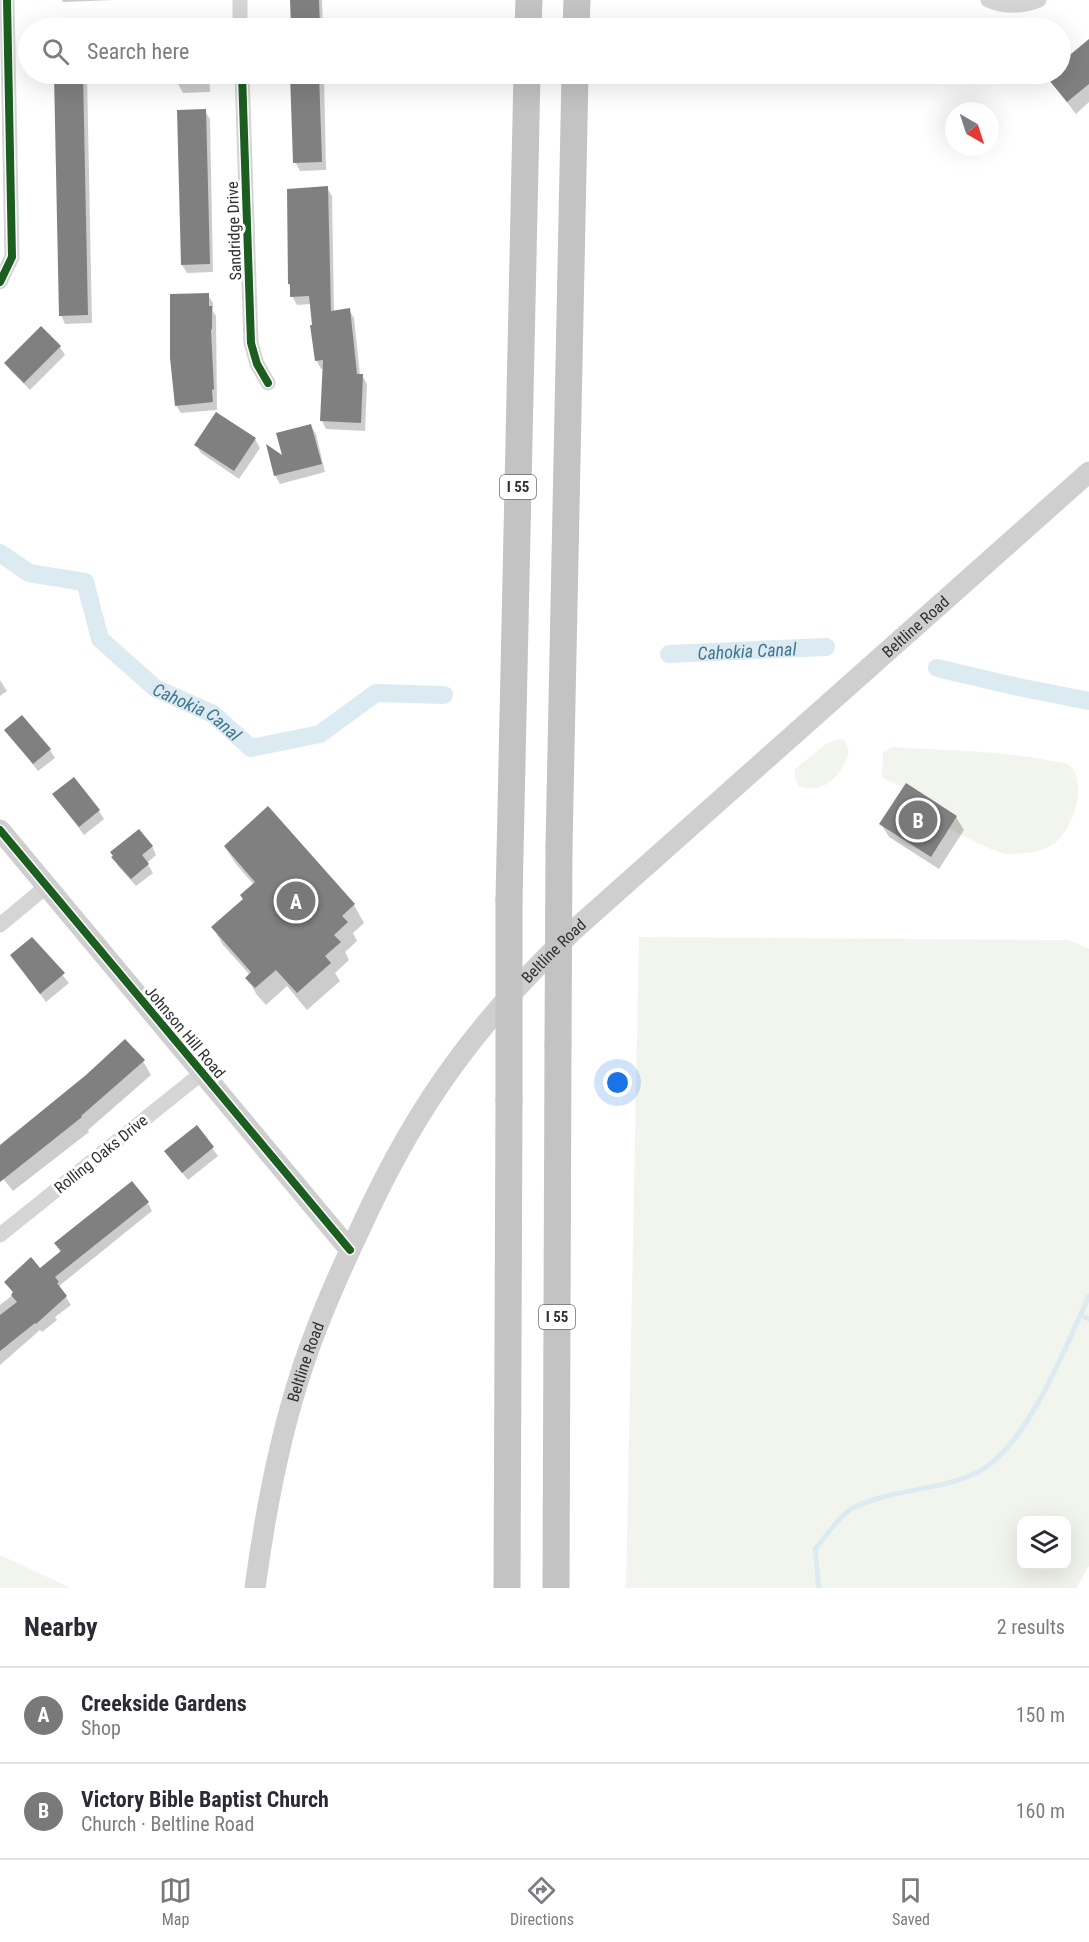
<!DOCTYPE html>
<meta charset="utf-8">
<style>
body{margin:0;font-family:"Roboto Condensed",sans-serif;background:#f7f7f7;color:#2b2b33}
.controls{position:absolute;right:18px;bottom:18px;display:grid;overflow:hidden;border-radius:12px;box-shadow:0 6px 24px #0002}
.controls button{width:54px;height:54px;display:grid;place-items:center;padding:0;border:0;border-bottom:2px solid #e1e1e2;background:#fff;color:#2b2b33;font:30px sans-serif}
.compass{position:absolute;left:945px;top:102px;width:54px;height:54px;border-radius:50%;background:#fff;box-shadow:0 6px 24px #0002;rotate:141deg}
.you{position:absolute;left:618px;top:1083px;width:21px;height:21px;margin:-15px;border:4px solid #fff;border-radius:50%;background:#1a73e8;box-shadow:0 0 0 9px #1a73e833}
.badge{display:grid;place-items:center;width:39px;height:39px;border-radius:50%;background:#797979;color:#fff;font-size:20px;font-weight:700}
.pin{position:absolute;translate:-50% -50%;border:3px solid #fff;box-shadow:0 2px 6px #0006}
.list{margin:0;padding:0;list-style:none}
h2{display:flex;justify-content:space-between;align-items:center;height:78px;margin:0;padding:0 24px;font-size:26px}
h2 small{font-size:20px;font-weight:400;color:#7c7c81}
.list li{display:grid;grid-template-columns:39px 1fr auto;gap:18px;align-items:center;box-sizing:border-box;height:96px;padding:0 24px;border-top:2px solid #e1e1e2}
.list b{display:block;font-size:22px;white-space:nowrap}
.list p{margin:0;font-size:20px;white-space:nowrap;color:#7c7c81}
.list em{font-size:20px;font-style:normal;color:#7c7c81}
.icon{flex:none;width:33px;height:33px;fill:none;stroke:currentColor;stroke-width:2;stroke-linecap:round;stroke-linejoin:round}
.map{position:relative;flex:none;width:1089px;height:1588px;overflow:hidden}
.search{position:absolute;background:#fff;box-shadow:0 6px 24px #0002;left:18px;right:18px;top:18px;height:66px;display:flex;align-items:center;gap:15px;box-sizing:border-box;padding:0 21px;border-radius:33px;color:#7c7c81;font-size:22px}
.sheet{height:270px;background:#fff}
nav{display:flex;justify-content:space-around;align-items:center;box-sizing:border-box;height:84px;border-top:2px solid #e1e1e2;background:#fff;font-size:16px;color:#7c7c81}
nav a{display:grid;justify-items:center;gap:3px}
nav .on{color:#797979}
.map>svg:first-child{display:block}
.green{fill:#f2f5ed;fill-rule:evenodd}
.shadow{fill:#0003}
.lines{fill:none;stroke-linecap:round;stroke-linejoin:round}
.stream{stroke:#dceaf1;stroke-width:5}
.canal{stroke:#dceaf1;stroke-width:18}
.building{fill:#808080}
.street{stroke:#d5d5d5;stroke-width:15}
.secondary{stroke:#cfcfcf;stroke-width:21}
.highway{stroke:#c3c3c3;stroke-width:27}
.highway-bridge{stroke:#c3c3c3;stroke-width:27}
.cycleway-casing{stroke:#fff;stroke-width:11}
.cycleway{stroke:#1b5e20;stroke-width:8}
.labels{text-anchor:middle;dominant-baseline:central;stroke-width:6;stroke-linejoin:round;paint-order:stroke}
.shield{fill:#fff;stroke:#6f6f6f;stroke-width:1.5}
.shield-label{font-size:15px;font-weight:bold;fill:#313131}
.street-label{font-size:16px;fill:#313131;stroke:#fff}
.water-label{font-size:18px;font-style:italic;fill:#417690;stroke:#fff}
</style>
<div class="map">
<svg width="1089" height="1588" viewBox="0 0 1089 1588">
<rect width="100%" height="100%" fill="#fff"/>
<!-- green -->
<g class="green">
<path d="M839,739L844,740L849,752C843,774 823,796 799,786L795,778V769L826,744Z"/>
<path d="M892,747C945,751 1000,750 1051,761C1057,762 1064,762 1069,765C1089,782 1073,832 1052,845C1039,853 1022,854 1008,854C997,854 961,834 949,829L957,816L906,783L903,788L882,777L883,752Z"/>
<path d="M639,937L1069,940L1089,949V1566L1076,1588H626ZM1066,1520V1566H1022V1520Z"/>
<polygon points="0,1555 71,1588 0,1588"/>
</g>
<!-- shadow -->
<g class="shadow">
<polygon points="62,0 114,0 63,2"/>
<polygon points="292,0 322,0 323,28 293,28"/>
<polygon points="1089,41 1089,102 1076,114 1045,74 1060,74 1071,56"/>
<polygon points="56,74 87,74 92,323 65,324 61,315"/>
<polygon points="178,74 209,74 210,92 183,93 178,84"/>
<polygon points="294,74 324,74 326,170 300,171 295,162"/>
<polygon points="205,111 210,119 213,272 187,273 182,265"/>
<polygon points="327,188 332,196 334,312 349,310 354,318 360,375 362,375 367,384 365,431 326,429 322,421 324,368 321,369 316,360 311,304 297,305 292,296 289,284"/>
<polygon points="208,295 213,303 213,311 216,316 217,410 181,413 176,405"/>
<polygon points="60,347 65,355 30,390 11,371 6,363"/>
<polygon points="217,414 255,439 260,448 239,479 201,453 196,445"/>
<polygon points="311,426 316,434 325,472 280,484 275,475 284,458"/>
<polygon points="0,680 7,691 0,696"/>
<polygon points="6,730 50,750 55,758 38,771"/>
<polygon points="906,785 956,817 964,830 939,869 889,837 881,824"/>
<polygon points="54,795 99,811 104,819 84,835"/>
<polygon points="268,809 354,905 364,923 353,933 357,941 345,952 349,960 335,973 340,981 307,1010 287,986 266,1005 257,995 247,978 250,975 223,945 213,927 244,900 254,885 236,864 225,847"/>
<polygon points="152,846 156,855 147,863 153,873 136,886 118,866 113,857"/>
<polygon points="40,947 69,983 46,1002 12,956"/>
<polygon points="143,1061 151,1075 88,1130 89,1132 13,1191 0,1175 0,1147"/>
<polygon points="197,1127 218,1156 188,1180 171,1159"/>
<polygon points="148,1203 152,1211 59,1286 71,1305 55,1317 57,1320 42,1332 40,1330 0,1365 0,1305 14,1294 6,1282 40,1270 61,1253 56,1244"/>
</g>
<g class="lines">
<!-- stream -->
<g class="stream">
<polyline points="1080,1315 1089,1319"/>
<path d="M819,1588L815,1549C824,1539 840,1515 851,1509C891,1488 938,1492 978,1472C1028,1446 1066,1345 1089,1296"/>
</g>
<!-- canal -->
<g class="canal">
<path id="s1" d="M0,553L29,573L85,582L100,639L155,688L213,714L251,748L320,734L376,693L444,695"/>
<path id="s2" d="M669,654L826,647"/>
<polyline points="937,668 1018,687 1089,701"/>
</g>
</g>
<!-- building -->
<g class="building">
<polygon points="290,0 319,0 320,28 291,28"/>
<polygon points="1089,39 1089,84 1067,102 1044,74 1060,74 1060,40 1071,54"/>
<polygon points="54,74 83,74 88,315 59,316"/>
<polygon points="290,74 319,74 322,162 293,163"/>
<polygon points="206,109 210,264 181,265 177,110"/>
<polygon points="328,186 331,311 350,308 357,374 363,374 361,423 320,421 323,360 315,361 310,325 312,325 309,296 290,297 290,284 288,284 287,189"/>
<polygon points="209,293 209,306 212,306 212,329 211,330 214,389 212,390 213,402 175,406 170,358 170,294"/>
<polygon points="41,326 61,346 24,383 4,363"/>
<polygon points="216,412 256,438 234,471 194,445"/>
<polygon points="311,424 322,464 274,476 266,444 282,455 276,433"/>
<polygon points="22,715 51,749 33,764 4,730"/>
<polygon points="74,777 100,810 79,827 52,794"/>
<polygon points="906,783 957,816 931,857 879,824"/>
<polygon points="268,806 355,904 342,916 348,922 334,935 341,942 325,956 331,963 297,993 276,970 255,988 245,978 251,972 211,927 243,899 240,895 255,882 224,846"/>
<polygon points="139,829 153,846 142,855 149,864 131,879 111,857 113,856 110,852"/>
<polygon points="32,937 65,973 40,994 10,955"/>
<polygon points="125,1039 145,1060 81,1116 82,1117 0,1182 0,1145 86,1075"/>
<polygon points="197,1125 214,1147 182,1173 164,1151"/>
<polygon points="132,1181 149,1202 55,1277 59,1282 57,1283 67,1296 36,1324 35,1323 0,1351 0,1315 17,1302 11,1295 13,1292 4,1282 31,1257 40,1268 61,1251 54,1243"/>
</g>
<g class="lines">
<!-- street -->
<g class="street">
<polyline points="240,0 240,28"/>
<path d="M988,0C1005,7 1022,7 1039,0"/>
<polyline points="242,74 251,343 257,364 268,383"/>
<polyline points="0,282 12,257 7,0"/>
<polyline points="0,925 47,886"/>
<polyline points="0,1235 202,1073"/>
</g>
<!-- secondary -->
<g class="secondary">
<polyline points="0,830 350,1250"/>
<path id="s3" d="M255,1588C265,1513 279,1438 303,1366C319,1318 339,1273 361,1227C387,1170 418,1113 456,1062C491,1014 531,971 574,930L1089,472"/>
</g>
<!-- highway -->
<g class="highway">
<polyline points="528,28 529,0"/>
<polyline points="576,28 577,0"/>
<polyline points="559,847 575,74"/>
<polyline points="509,900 527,74"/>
<polyline points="507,1588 509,1100"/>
<polyline points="556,1588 558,1045"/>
</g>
<!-- highway-bridge -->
<g class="highway-bridge">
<polyline points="558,1045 559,847"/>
<polyline points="509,1100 509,900"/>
</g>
<defs>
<g id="cycleway">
<polyline points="242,74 251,343 257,364 268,383"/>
<polyline points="0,282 12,257 7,0"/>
<polyline points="0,830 350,1250"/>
</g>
</defs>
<!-- cycleway casing -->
<use href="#cycleway" class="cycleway-casing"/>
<!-- cycleway -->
<use href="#cycleway" class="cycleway"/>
</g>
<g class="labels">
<!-- shield labels -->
<g class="shield">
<rect x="500" y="475" width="36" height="24" rx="4.5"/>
<rect x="539" y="1305" width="36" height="24" rx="4.5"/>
</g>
<g class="shield-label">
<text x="518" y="487">I 55</text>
<text x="557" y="1317">I 55</text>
</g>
<!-- street labels -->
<g class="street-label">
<text transform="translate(234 231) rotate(-92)">Sandridge Drive</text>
<text stroke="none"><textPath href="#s3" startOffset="1203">Beltline Road</textPath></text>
<text stroke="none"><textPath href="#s3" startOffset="717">Beltline Road</textPath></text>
<text transform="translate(185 1032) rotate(50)">Johnson Hill Road</text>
<text transform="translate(101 1154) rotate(-39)">Rolling Oaks Drive</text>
<text stroke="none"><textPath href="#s3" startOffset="232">Beltline Road</textPath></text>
</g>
<!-- water labels -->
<g class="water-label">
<text stroke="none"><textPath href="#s2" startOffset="78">Cahokia Canal</textPath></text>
<text stroke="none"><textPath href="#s1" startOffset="273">Cahokia Canal</textPath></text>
</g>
</g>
</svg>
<div class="controls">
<button><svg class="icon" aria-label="layers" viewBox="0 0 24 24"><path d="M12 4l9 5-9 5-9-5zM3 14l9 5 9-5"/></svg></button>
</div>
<svg class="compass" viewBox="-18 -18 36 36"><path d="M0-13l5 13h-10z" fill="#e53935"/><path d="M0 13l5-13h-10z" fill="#7c7c81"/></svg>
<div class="you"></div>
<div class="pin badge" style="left:296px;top:901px">A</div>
<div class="pin badge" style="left:918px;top:820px">B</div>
<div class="search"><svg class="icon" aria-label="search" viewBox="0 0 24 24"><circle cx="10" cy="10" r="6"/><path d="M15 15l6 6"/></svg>Search here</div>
</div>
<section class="sheet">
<h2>Nearby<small>2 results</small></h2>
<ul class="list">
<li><span class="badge">A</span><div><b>Creekside Gardens</b><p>Shop</p></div><em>150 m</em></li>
<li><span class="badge">B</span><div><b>Victory Bible Baptist Church</b><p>Church · Beltline Road</p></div><em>160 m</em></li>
</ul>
</section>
<nav>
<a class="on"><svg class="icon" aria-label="map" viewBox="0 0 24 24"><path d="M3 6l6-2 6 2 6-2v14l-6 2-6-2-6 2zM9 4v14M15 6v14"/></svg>Map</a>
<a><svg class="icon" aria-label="directions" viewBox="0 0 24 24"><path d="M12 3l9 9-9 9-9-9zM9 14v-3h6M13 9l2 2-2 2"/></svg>Directions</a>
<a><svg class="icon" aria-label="saved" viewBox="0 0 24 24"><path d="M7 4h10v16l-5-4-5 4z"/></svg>Saved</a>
</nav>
